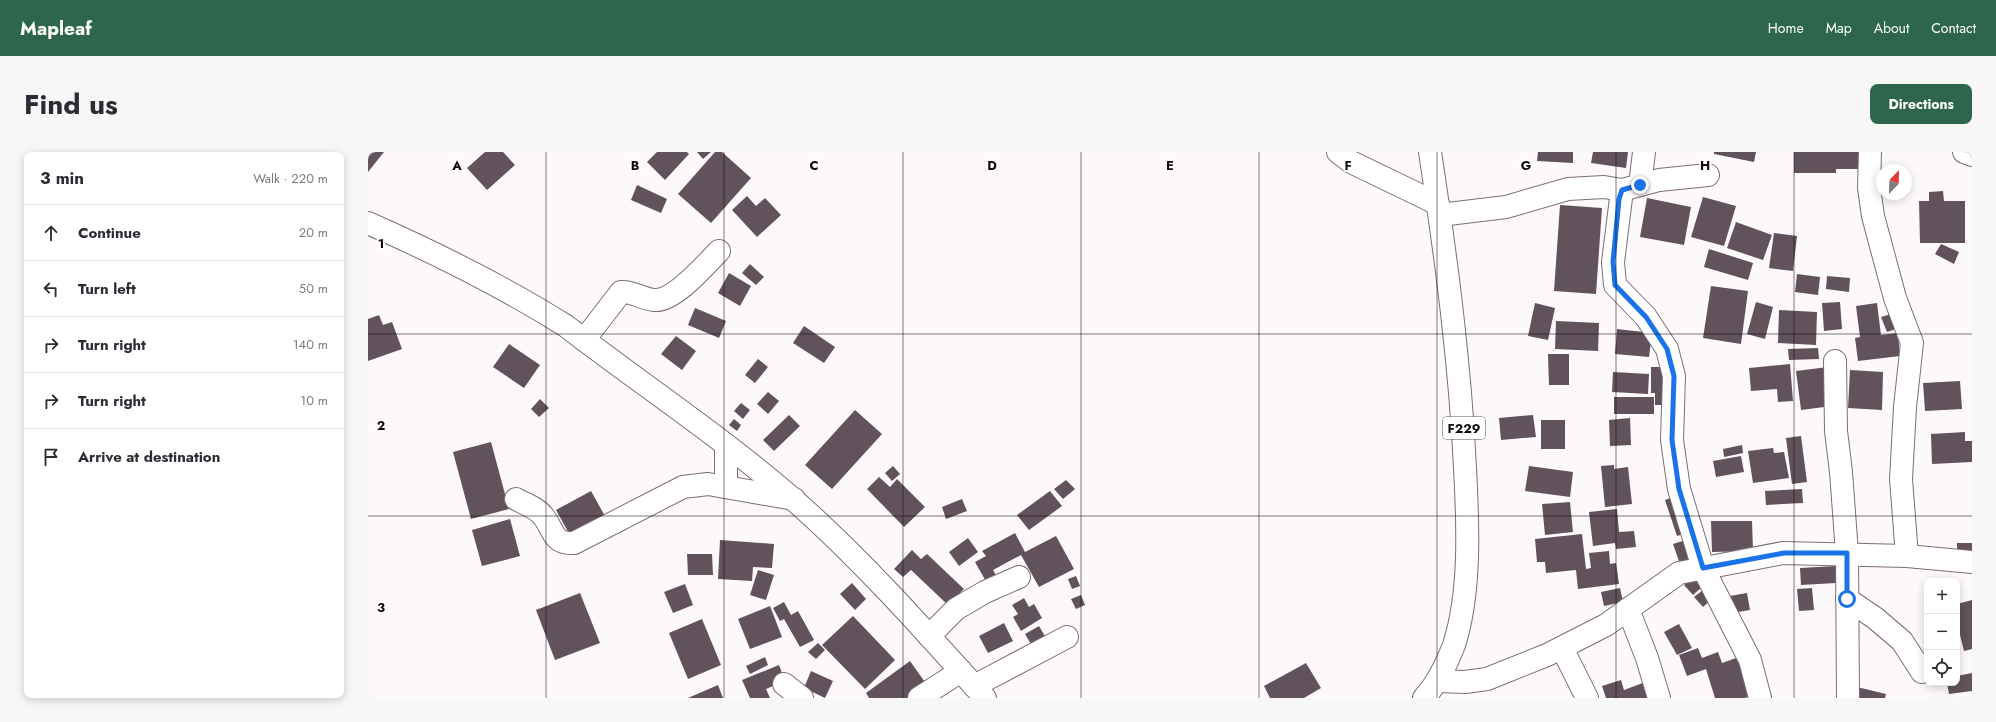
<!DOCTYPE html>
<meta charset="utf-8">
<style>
body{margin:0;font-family:Jost,sans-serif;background:#f7f7f7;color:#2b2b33}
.controls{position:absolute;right:12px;bottom:12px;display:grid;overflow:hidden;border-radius:8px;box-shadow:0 2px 10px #0003}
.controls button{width:36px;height:36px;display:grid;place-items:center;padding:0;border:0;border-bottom:1px solid #e1e1e2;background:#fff;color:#2b2b33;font:20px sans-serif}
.compass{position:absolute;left:1508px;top:12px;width:36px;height:36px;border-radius:50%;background:#fff;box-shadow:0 2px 10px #0003;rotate:23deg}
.stop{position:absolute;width:12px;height:12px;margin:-9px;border:3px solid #1a73e8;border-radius:50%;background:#fff}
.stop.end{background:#1a73e8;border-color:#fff;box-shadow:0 1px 4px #0008}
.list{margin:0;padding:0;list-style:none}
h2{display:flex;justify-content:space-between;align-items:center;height:52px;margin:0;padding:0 16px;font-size:17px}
h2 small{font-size:13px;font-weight:400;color:#7c7c81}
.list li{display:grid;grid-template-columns:26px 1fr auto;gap:12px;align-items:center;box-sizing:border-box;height:56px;padding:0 16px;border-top:1px solid #e1e1e2}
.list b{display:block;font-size:15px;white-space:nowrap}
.list em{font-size:13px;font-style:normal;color:#7c7c81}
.icon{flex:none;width:22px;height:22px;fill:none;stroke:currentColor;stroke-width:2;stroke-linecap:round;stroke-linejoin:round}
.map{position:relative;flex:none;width:1604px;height:546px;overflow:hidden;border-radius:8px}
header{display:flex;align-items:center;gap:24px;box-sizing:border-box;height:56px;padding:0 20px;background:#2e664d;color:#fff}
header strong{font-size:19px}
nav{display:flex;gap:22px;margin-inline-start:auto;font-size:14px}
.intro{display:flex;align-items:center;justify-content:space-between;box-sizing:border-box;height:96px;padding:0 24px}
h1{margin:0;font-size:28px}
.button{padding:10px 18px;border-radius:8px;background:#2e664d;color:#fff;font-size:14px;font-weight:700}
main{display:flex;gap:24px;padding:0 24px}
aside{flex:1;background:#fff;border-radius:8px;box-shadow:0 2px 10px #0003}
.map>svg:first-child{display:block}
.building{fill:#62525b}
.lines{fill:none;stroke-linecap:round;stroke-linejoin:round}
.minor-casing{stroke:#7d6d76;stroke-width:24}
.major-casing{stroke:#7d6d76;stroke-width:24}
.minor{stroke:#fff;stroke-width:22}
.major{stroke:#fff;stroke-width:22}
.route{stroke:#1a73e8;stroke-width:5}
.grid{fill:none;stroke:#110b0f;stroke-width:1;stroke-opacity:0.55}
.labels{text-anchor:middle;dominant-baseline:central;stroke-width:4;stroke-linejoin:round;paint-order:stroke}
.shield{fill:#fff;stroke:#585457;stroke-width:1}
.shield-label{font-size:13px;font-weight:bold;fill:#110b0f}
.grid-label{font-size:13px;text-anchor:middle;font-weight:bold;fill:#110b0f;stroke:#fff;stroke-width:4;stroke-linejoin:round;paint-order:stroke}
</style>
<header>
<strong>Mapleaf</strong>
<nav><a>Home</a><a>Map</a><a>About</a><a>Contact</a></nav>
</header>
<div class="intro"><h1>Find us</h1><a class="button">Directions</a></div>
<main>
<aside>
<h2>3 min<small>Walk · 220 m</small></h2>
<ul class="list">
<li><svg class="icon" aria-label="ahead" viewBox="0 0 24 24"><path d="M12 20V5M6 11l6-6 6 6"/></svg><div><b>Continue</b></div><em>20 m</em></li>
<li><svg class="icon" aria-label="left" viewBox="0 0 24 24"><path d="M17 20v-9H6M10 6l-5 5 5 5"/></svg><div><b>Turn left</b></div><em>50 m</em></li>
<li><svg class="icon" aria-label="right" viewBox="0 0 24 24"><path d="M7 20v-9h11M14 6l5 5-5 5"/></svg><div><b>Turn right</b></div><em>140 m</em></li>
<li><svg class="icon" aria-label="right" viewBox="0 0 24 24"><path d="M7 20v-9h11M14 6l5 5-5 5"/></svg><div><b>Turn right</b></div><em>10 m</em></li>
<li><svg class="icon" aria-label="arrive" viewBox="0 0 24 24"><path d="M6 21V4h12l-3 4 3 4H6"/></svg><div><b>Arrive at destination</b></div></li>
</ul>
</aside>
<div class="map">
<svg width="1604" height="546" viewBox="0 0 1604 546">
<rect width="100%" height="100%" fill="#fdf9fb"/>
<!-- building -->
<g class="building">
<polygon points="0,0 16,0 0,20"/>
<polygon points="117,0 135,0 147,13 119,38 99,16"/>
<polygon points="289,0 319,0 321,2 297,28 279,10"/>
<polygon points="329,0 343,0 335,7"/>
<polygon points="347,0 354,0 383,26 343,71 310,42"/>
<polygon points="1170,0 1205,0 1205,11 1169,9"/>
<polygon points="1225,0 1260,0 1258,16 1223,11"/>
<polygon points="1346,0 1388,0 1386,10 1346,2"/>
<polygon points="1426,0 1495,0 1496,17 1468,17 1468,21 1426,21"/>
<polygon points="269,33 299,47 293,61 263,48"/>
<polygon points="1575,39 1576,49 1597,49 1597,91 1552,91 1551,49 1561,49 1561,40"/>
<polygon points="379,44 388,54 397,46 413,63 389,85 364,58"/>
<polygon points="1335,45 1368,54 1356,94 1323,85"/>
<polygon points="1279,46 1323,55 1316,93 1272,85"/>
<polygon points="1192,53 1234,56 1228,142 1186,139"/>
<polygon points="1368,70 1404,83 1395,108 1359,96"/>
<polygon points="1406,81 1429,84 1425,119 1401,116"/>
<polygon points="1573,92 1591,100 1586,112 1567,102"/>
<polygon points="1341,97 1385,111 1380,128 1336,115"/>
<polygon points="382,112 396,125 388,133 374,121"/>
<polygon points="361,121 383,134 372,154 350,141"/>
<polygon points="1429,122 1452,125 1450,143 1427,140"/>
<polygon points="1459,124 1482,126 1481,140 1458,137"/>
<polygon points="1343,134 1380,139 1373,192 1335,186"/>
<polygon points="1388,150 1405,155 1397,187 1379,182"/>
<polygon points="1472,150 1474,177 1456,179 1454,151"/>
<polygon points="1167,151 1187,156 1180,188 1160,184"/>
<polygon points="1509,151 1513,183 1530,181 1532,204 1490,209 1487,186 1492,185 1488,154"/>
<polygon points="327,156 358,169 351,186 320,173"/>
<polygon points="1411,158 1449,160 1448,193 1410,191"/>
<polygon points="1523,162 1528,177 1519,180 1513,165"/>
<polygon points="11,163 15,173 24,170 34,197 0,209 0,167"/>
<polygon points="1188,169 1231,171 1230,199 1187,197"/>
<polygon points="436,174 467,195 456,211 425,191"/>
<polygon points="1249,177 1284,181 1281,205 1247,202"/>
<polygon points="308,184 328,199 314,218 293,202"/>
<polygon points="141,192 172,213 156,236 125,215"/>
<polygon points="1450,196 1451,207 1421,208 1420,197"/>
<polygon points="1180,202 1201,202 1201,233 1181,233"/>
<polygon points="390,207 400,215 387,231 377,223"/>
<polygon points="1422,212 1425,249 1410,250 1409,237 1383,239 1381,216"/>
<polygon points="1283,215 1301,215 1301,253 1287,253 1287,241 1283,241"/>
<polygon points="1460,215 1464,254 1433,258 1428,219"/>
<polygon points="1482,218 1515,220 1514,258 1480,256"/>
<polygon points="1245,220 1281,222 1280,242 1244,240"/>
<polygon points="1592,229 1594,257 1557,259 1555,231"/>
<polygon points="400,240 411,249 400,262 389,252"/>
<rect x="1246" y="245" width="40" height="17"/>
<polygon points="172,247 181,256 171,265 163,257"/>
<polygon points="373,251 382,258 375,267 366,259"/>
<polygon points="487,258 514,282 464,337 437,313"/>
<polygon points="421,263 432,274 406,299 395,288"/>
<polygon points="1165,263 1168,285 1133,288 1131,266"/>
<polygon points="1262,266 1263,293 1242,294 1241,268"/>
<polygon points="366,267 373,273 369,279 361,273"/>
<rect x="1173" y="268" width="24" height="29"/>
<polygon points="1597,280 1597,289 1604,289 1604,310 1564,312 1563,282"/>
<polygon points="1433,284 1439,330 1424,332 1418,286"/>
<polygon points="123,290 141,357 103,367 85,300"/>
<polygon points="1374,293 1375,301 1356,305 1355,297"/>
<polygon points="1405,296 1406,301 1416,300 1421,326 1385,331 1380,299"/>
<polygon points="1373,304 1376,320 1348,325 1345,309"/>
<polygon points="1246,313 1246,317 1260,315 1264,352 1237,355 1233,314"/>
<polygon points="525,314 532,322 524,329 517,321"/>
<polygon points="1161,314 1205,320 1202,345 1157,339"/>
<polygon points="511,325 522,335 529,327 557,355 536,375 499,337"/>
<polygon points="698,328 707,337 695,347 686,337"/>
<polygon points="1434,337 1435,351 1398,353 1397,339"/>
<polygon points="223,339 238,366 203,385 188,358"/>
<polygon points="682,339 694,354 661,378 649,363"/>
<polygon points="1308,344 1319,381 1309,384 1297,348"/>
<polygon points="594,347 599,359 578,367 574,355"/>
<polygon points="1202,350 1205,380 1177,383 1174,352"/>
<polygon points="1249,357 1251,380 1266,379 1268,395 1248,397 1247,391 1225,394 1221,360"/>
<polygon points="142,367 152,404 114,414 104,378"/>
<polygon points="1343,369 1384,369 1385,399 1344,400"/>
<polygon points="647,381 657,400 688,384 706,417 671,435 653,403 625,418 630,427 620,433 607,410 618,404 614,399"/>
<polygon points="1214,382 1218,417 1223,416 1221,401 1241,399 1242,412 1248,411 1251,432 1210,437 1208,418 1178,421 1177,410 1169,410 1167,387"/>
<polygon points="600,386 610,400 591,414 581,400"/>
<polygon points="1321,387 1328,407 1312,412 1305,392"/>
<polygon points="352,388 406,392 404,416 385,415 384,429 350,427"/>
<polygon points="1589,391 1604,391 1604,400 1589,401"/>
<polygon points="544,398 553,407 559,402 596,437 580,453 543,418 535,425 526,417"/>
<polygon points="319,402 344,402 345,423 320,423"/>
<polygon points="1468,414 1468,431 1433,433 1432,416"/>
<polygon points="390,418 406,423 398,448 382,443"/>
<polygon points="708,424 712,434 704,437 700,427"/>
<polygon points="1325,426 1334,435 1325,443 1316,433"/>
<polygon points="484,431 498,447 487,458 472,442"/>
<polygon points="317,432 325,453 305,461 296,440"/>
<polygon points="1252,436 1255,450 1236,454 1233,440"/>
<polygon points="1444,436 1446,458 1431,459 1429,437"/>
<polygon points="1335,438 1343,448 1335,455 1326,445"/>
<polygon points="212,441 232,491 187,508 168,458"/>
<polygon points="1379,441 1382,458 1364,461 1362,444"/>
<polygon points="713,443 717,453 708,457 703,447"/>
<polygon points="656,446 661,455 666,452 674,466 653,479 645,465 650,462 644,453"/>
<polygon points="1604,448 1604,497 1596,499 1589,471 1589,452"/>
<polygon points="416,450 423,463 430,459 446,488 432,495 416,467 412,469 405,456"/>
<polygon points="402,454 414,485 382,497 370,467"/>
<polygon points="485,464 527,508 497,537 454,493"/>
<polygon points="334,467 353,513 320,527 301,481"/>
<polygon points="636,471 645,489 620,501 611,484"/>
<polygon points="1311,472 1324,496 1309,503 1296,480"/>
<polygon points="671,474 678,486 664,494 657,482"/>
<polygon points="450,491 457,498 448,507 440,500"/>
<polygon points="1330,496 1334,506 1350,500 1354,511 1371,505 1385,543 1377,546 1347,546 1338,517 1319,524 1311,503"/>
<polygon points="397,505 400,513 382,522 378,514"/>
<polygon points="542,509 559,533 541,546 501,546 498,541"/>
<polygon points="938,511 953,536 936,546 902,546 896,534"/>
<polygon points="411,513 417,529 398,537 402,546 382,546 374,528"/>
<polygon points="443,519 465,529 457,546 436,536"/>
<polygon points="1604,521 1604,539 1581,542 1579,531 1589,531 1589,524"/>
<polygon points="1253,528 1256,538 1280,529 1286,546 1238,546 1234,534"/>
<polygon points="350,533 355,546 320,546"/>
<polygon points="1489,535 1518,542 1517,546 1486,546"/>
</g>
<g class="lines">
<defs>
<g id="minor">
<polyline points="970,0 983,10 1070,52"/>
<polyline points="1502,0 1501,36 1505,64 1527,146 1544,191 1537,255 1533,327 1539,404"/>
<polyline points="1596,0 1604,3"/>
<polyline points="1272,33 1276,0"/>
<polyline points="1254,38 1245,110 1247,133 1278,165 1299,197 1306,224 1304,288 1311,337 1335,416 1382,508 1392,546"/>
<polyline points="1072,63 1138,55 1200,37 1236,35 1254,38 1291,28 1340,23"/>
<path d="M216,188L253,140C265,139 274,147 286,148C306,150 337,113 351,99"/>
<polyline points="1467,209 1468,279 1473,320 1479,401 1480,546"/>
<polyline points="358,294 358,335"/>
<path d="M148,347C157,352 169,356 175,364C187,378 183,392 206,391L315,335L340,332L426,347"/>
<polyline points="1479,447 1507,466 1534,489 1554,520"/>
<polyline points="1260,457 1279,506 1291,546"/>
<polyline points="561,484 588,457 617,440 651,425"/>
<polyline points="1194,496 1219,546"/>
<polyline points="1069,529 1097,530 1119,527 1179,503 1238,473 1311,421 1415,401 1539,404 1604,410"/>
<polyline points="416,532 434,546"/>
<polyline points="606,534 699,485"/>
<polyline points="551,546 593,519"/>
</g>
<g id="major">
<path d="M0,71C70,102 133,133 198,174C273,232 354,285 426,348C495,409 556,478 617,546"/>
<path d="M1056,546C1069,532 1079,511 1086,493C1103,440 1100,372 1097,316C1092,210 1078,105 1062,0"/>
</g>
</defs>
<!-- minor casing -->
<use href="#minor" class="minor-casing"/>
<!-- major casing -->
<use href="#major" class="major-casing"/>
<!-- minor -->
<use href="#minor" class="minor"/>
<!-- major -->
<use href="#major" class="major"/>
</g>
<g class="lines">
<!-- route -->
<polyline class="route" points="1272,33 1254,38 1251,47 1245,110 1247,133 1278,165 1299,197 1306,224 1304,288 1311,337 1335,416 1416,401 1479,401 1479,447"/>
</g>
<!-- grid -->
<path class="grid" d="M178,0V546M356,0V546M535,0V546M713,0V546M891,0V546M1069,0V546M1248,0V546M1426,0V546M0,182H1604M0,364H1604"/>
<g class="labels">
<!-- shield labels -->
<rect class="shield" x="1075" y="265" width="42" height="22" rx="3"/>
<g class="shield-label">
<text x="1096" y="276">F229</text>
</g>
</g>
<g class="grid-label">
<text x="89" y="18">A</text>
<text x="267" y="18">B</text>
<text x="446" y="18">C</text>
<text x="624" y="18">D</text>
<text x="802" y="18">E</text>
<text x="980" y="18">F</text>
<text x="1158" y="18">G</text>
<text x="1337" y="18">H</text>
<text x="13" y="96">1</text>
<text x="13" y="278">2</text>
<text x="13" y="460">3</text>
</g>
</svg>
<div class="controls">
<button>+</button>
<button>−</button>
<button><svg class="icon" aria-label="locate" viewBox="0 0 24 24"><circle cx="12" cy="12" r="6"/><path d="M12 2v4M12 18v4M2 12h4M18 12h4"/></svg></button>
</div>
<svg class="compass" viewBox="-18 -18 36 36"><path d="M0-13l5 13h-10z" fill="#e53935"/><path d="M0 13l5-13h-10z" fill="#7c7c81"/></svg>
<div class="stop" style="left:1479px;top:447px"></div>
<div class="stop end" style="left:1272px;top:33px"></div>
</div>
</main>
